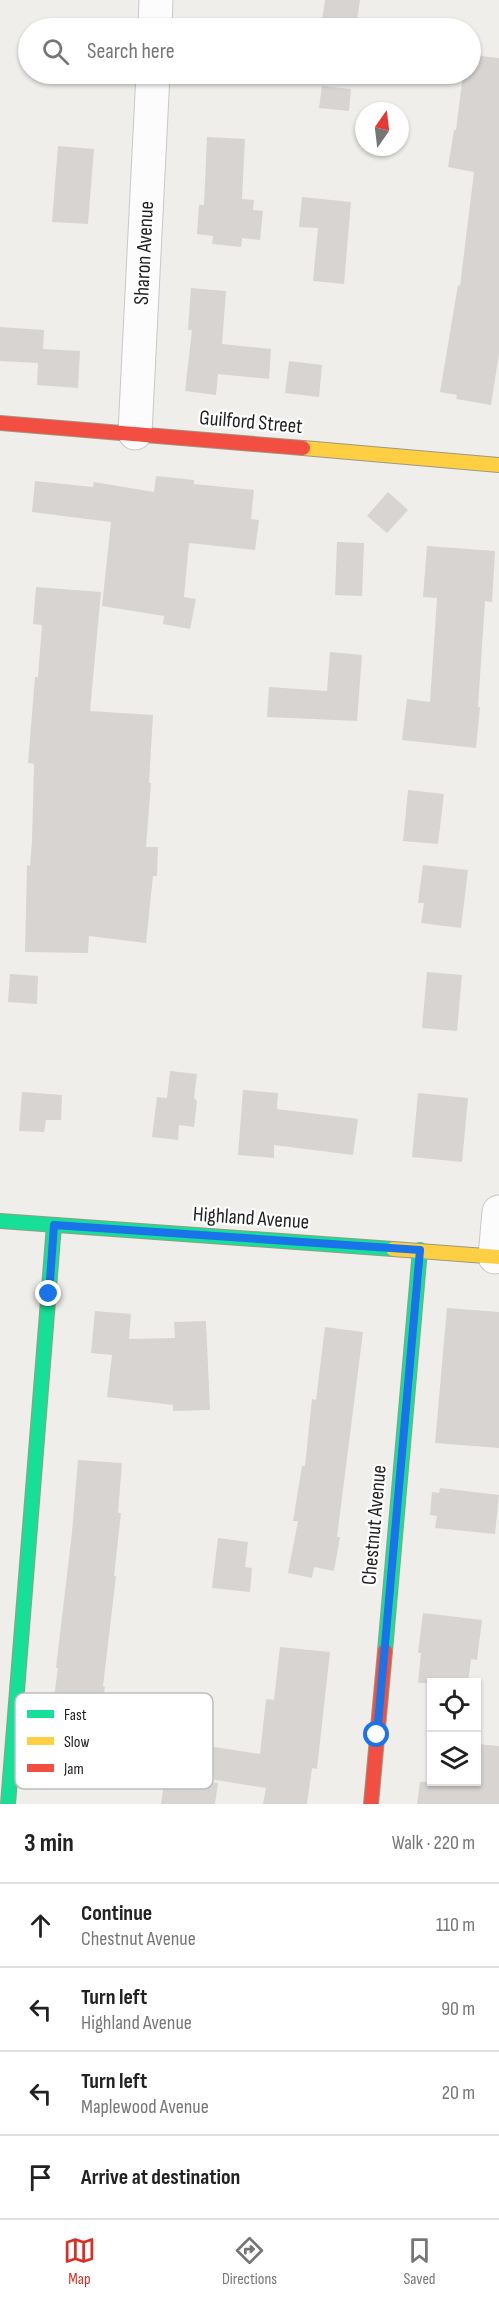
<!DOCTYPE html>
<meta charset="utf-8">
<style>
body{margin:0;font-family:"Sofia Sans Condensed",sans-serif;background:#f2f2f2;color:#222}
.controls{position:absolute;right:18px;bottom:18px;display:grid;overflow:hidden;border-radius:0px;box-shadow:0 2px 4px #0004}
.controls button{width:54px;height:54px;display:grid;place-items:center;padding:0;border:0;border-bottom:2px solid #e0e0e0;background:#fff;color:#222;font:30px sans-serif}
.compass{position:absolute;left:355px;top:102px;width:54px;height:54px;border-radius:50%;background:#fff;box-shadow:0 2px 4px #0004;rotate:14deg}
.stop{position:absolute;width:18px;height:18px;margin:-14px;border:4px solid #1a73e8;border-radius:50%;background:#fff}
.stop.end{background:#1a73e8;border-color:#fff;box-shadow:0 2px 6px #0008}
.list{margin:0;padding:0;list-style:none}
h2{display:flex;justify-content:space-between;align-items:center;height:78px;margin:0;padding:0 24px;font-size:26px}
h2 small{font-size:20px;font-weight:400;color:#767676}
.list li{display:grid;grid-template-columns:39px 1fr auto;gap:18px;align-items:center;box-sizing:border-box;height:84px;padding:0 24px;border-top:2px solid #e0e0e0}
.list b{display:block;font-size:22px;white-space:nowrap}
.list p{margin:0;font-size:20px;white-space:nowrap;color:#767676}
.list em{font-size:20px;font-style:normal;color:#767676}
.icon{flex:none;width:33px;height:33px;fill:none;stroke:currentColor;stroke-width:2;stroke-linecap:round;stroke-linejoin:round}
.map{position:relative;flex:none;width:499px;height:1804px;overflow:hidden}
.search{position:absolute;background:#fff;box-shadow:0 2px 4px #0004;left:18px;right:18px;top:18px;height:66px;display:flex;align-items:center;gap:15px;box-sizing:border-box;padding:0 21px;border-radius:33px;color:#767676;font-size:22px}
.sheet{height:414px;background:#fff}
nav{display:flex;justify-content:space-around;align-items:center;box-sizing:border-box;height:84px;border-top:2px solid #e0e0e0;background:#fff;font-size:16px;color:#767676}
nav a{display:grid;justify-items:center;gap:3px}
nav .on{color:#d93025}
.map>svg:first-child{display:block}
.building{fill:#d7d4d2}
.lines{fill:none;stroke-linecap:round;stroke-linejoin:round}
.street-casing{stroke:#c9c8c7;stroke-width:35}
.fast-casing{stroke:#9a9a81;stroke-width:16}
.slow-casing{stroke:#9a9a81;stroke-width:16}
.jam-casing{stroke:#9a9a81;stroke-width:16}
.street{stroke:#fdfcfc;stroke-width:33}
.fast{stroke:#16e098;stroke-width:14}
.slow{stroke:#ffcf43;stroke-width:14}
.jam{stroke:#f24e42;stroke-width:14}
.route{stroke:#1a73e8;stroke-width:8}
.labels{text-anchor:middle;dominant-baseline:central;stroke-width:4.5;stroke-linejoin:round;paint-order:stroke}
.street-label{font-size:21px;fill:#222;stroke:#fff}
.key{fill:#fff;stroke:#bdbdbd;stroke-width:1.5}
.key-label{font-size:16px;fill:#222}
</style>
<div class="map">
<svg width="499" height="1804" viewBox="0 0 499 1804">
<rect width="100%" height="100%" fill="#f0eeeb"/>
<!-- building -->
<g class="building">
<polygon points="325,0 360,0 356,27 322,21"/>
<polygon points="471,55 499,58 499,354 491,405 456,399 457,395 440,392 458,285 460,286 474,172 448,167 454,130 456,130 463,74 471,74"/>
<polygon points="322,86 351,89 349,111 319,108"/>
<polygon points="207,137 245,139 242,199 254,200 253,210 263,211 260,240 242,238 241,247 212,244 213,236 197,234 199,205 204,205"/>
<polygon points="58,146 94,149 88,224 52,222"/>
<polygon points="302,197 351,202 344,284 313,281 318,228 299,227"/>
<polygon points="191,288 226,291 222,344 271,349 269,379 218,374 216,395 185,391 192,330 188,330"/>
<polygon points="0,327 44,330 43,349 80,351 78,388 37,385 38,363 0,361"/>
<polygon points="289,361 322,365 319,397 285,393"/>
<polygon points="156,476 194,480 194,484 254,490 251,519 259,520 255,550 189,543 184,597 196,599 190,629 163,624 164,616 102,606 111,522 32,512 35,481 93,487 94,482 154,492"/>
<polygon points="388,492 408,510 387,533 367,516"/>
<polygon points="337,542 364,543 362,596 335,595"/>
<polygon points="427,546 495,551 492,602 485,601 478,707 480,707 476,748 402,740 407,699 430,702 437,598 423,597"/>
<polygon points="36,587 101,592 90,711 153,715 149,783 151,783 146,847 158,847 157,876 153,876 146,943 89,936 88,953 25,952 27,865 30,866 32,841 34,764 28,763 35,677 38,677 42,625 33,624"/>
<polygon points="330,652 362,655 357,721 267,717 269,687 327,691"/>
<polygon points="408,790 444,794 438,844 403,841"/>
<polygon points="423,865 468,870 461,928 421,923 424,903 418,903"/>
<polygon points="427,972 462,975 457,1031 422,1028"/>
<polygon points="10,974 38,976 37,1004 8,1002"/>
<polygon points="170,1071 197,1074 194,1098 197,1101 194,1127 179,1125 178,1140 152,1137 157,1097 167,1098"/>
<polygon points="243,1090 278,1093 277,1109 358,1119 353,1155 274,1145 274,1158 238,1155"/>
<polygon points="22,1092 62,1095 61,1120 46,1120 44,1132 19,1131"/>
<polygon points="418,1093 468,1098 462,1162 412,1157"/>
<polygon points="447,1308 499,1312 499,1448 435,1443"/>
<polygon points="95,1311 131,1314 129,1339 175,1338 174,1322 206,1321 210,1410 173,1411 173,1405 107,1397 112,1355 91,1353"/>
<polygon points="325,1327 363,1332 337,1537 340,1537 334,1571 314,1567 312,1578 288,1573 298,1521 293,1521 302,1466 305,1466 312,1399 316,1400"/>
<polygon points="78,1460 122,1463 118,1513 121,1513 114,1576 116,1576 103,1686 105,1687 101,1714 108,1716 100,1784 53,1778 60,1722 51,1720 58,1668 56,1668 72,1532"/>
<polygon points="440,1488 499,1495 495,1534 435,1528 437,1516 430,1515 432,1492 439,1493"/>
<polygon points="218,1538 248,1542 245,1567 252,1568 250,1592 212,1588"/>
<polygon points="423,1613 482,1620 477,1660 471,1659 468,1683 418,1683 421,1653 418,1653"/>
<polygon points="280,1647 330,1652 317,1769 312,1768 307,1804 263,1804 266,1788 198,1777 202,1745 260,1754 266,1699 274,1700"/>
<polygon points="477,1744 499,1746 499,1804 417,1804 420,1782 477,1782"/>
<polygon points="165,1776 218,1783 215,1804 161,1804"/>
</g>
<g class="lines">
<defs>
<g id="street">
<polyline points="155,28 156,0"/>
<polyline points="135,433 153,74"/>
<polyline points="495,1257 499,1212"/>
</g>
<g id="fast">
<polyline points="0,1221 393,1249"/>
<polyline points="385,1651 420,1250"/>
<polyline points="8,1804 54,1225"/>
</g>
<g id="slow">
<polyline points="303,448 499,465"/>
<polyline points="393,1249 499,1257"/>
</g>
<g id="jam">
<polyline points="0,423 303,448"/>
<polyline points="371,1804 385,1651"/>
</g>
</defs>
<!-- street casing -->
<use href="#street" class="street-casing"/>
<!-- fast casing -->
<use href="#fast" class="fast-casing"/>
<!-- slow casing -->
<use href="#slow" class="slow-casing"/>
<!-- jam casing -->
<use href="#jam" class="jam-casing"/>
<!-- street -->
<use href="#street" class="street"/>
<!-- fast -->
<use href="#fast" class="fast"/>
<!-- slow -->
<use href="#slow" class="slow"/>
<!-- jam -->
<use href="#jam" class="jam"/>
</g>
<g class="lines">
<!-- route -->
<polyline class="route" points="49,1294 54,1225 420,1250 377,1735"/>
</g>
<g class="labels">
<!-- street labels -->
<g class="street-label">
<text transform="translate(144 253) rotate(-87)">Sharon Avenue</text>
<text transform="translate(251 422) rotate(5)">Guilford Street</text>
<text transform="translate(251 1218) rotate(4)">Highland Avenue</text>
<text transform="translate(374 1525) rotate(-85)">Chestnut Avenue</text>
</g>
</g>
<!-- legend -->
<rect x="15" y="1693" width="198" height="96" rx="9" class="key"/>
<rect x="27" y="1710" width="27" height="8" fill="#16e098"/>
<rect x="27" y="1737" width="27" height="8" fill="#ffcf43"/>
<rect x="27" y="1764" width="27" height="8" fill="#f24e42"/>
<g class="key-label">
<text x="64" y="1720">Fast</text>
<text x="64" y="1747">Slow</text>
<text x="64" y="1774">Jam</text>
</g>
</svg>
<div class="controls">
<button><svg class="icon" aria-label="locate" viewBox="0 0 24 24"><circle cx="12" cy="12" r="6"/><path d="M12 2v4M12 18v4M2 12h4M18 12h4"/></svg></button>
<button><svg class="icon" aria-label="layers" viewBox="0 0 24 24"><path d="M12 4l9 5-9 5-9-5zM3 14l9 5 9-5"/></svg></button>
</div>
<svg class="compass" viewBox="-18 -18 36 36"><path d="M0-13l5 13h-10z" fill="#e53935"/><path d="M0 13l5-13h-10z" fill="#767676"/></svg>
<div class="stop" style="left:377px;top:1735px"></div>
<div class="stop end" style="left:49px;top:1294px"></div>
<div class="search"><svg class="icon" aria-label="search" viewBox="0 0 24 24"><circle cx="10" cy="10" r="6"/><path d="M15 15l6 6"/></svg>Search here</div>
</div>
<section class="sheet">
<h2>3 min<small>Walk · 220 m</small></h2>
<ul class="list">
<li><svg class="icon" aria-label="ahead" viewBox="0 0 24 24"><path d="M12 20V5M6 11l6-6 6 6"/></svg><div><b>Continue</b><p>Chestnut Avenue</p></div><em>110 m</em></li>
<li><svg class="icon" aria-label="left" viewBox="0 0 24 24"><path d="M17 20v-9H6M10 6l-5 5 5 5"/></svg><div><b>Turn left</b><p>Highland Avenue</p></div><em>90 m</em></li>
<li><svg class="icon" aria-label="left" viewBox="0 0 24 24"><path d="M17 20v-9H6M10 6l-5 5 5 5"/></svg><div><b>Turn left</b><p>Maplewood Avenue</p></div><em>20 m</em></li>
<li><svg class="icon" aria-label="arrive" viewBox="0 0 24 24"><path d="M6 21V4h12l-3 4 3 4H6"/></svg><div><b>Arrive at destination</b></div></li>
</ul>
</section>
<nav>
<a class="on"><svg class="icon" aria-label="map" viewBox="0 0 24 24"><path d="M3 6l6-2 6 2 6-2v14l-6 2-6-2-6 2zM9 4v14M15 6v14"/></svg>Map</a>
<a><svg class="icon" aria-label="directions" viewBox="0 0 24 24"><path d="M12 3l9 9-9 9-9-9zM9 14v-3h6M13 9l2 2-2 2"/></svg>Directions</a>
<a><svg class="icon" aria-label="saved" viewBox="0 0 24 24"><path d="M7 4h10v16l-5-4-5 4z"/></svg>Saved</a>
</nav>
